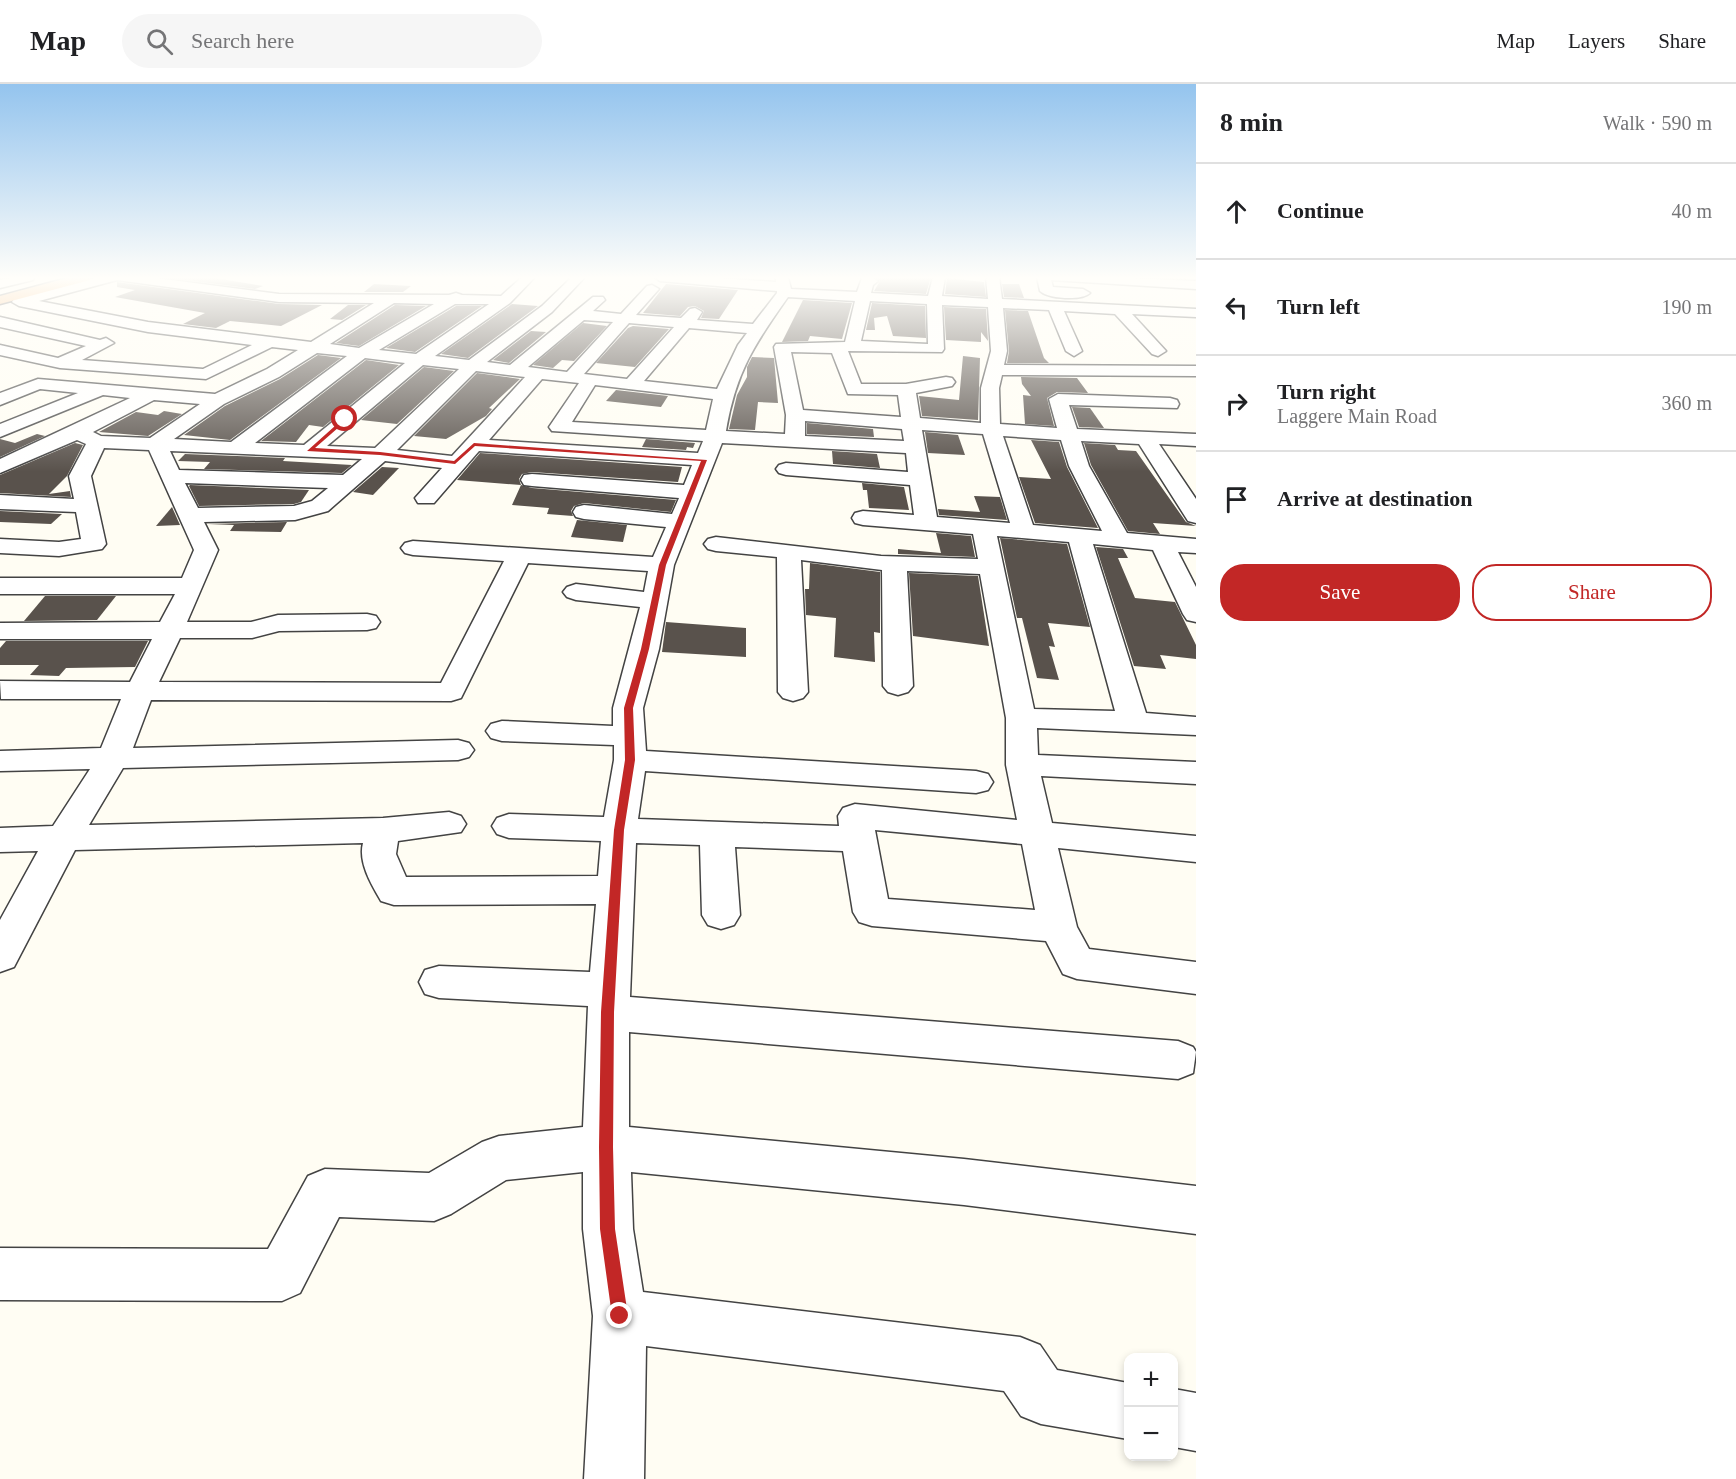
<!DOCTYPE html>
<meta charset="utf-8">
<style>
body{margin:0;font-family:"Times New Roman",serif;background:#f6f6f6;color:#202124}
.controls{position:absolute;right:18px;bottom:18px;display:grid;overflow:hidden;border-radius:12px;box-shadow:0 3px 9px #0003}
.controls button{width:54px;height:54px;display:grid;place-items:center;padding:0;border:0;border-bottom:2px solid #e0e0e0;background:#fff;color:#202124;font:30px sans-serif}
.stop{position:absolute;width:18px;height:18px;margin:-14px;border:4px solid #c22726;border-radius:50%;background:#fff}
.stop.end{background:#c22726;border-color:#fff;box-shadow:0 2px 6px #0008}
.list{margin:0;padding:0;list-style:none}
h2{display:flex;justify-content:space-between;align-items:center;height:78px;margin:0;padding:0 24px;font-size:26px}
h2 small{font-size:20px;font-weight:400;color:#757577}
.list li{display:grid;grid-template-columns:39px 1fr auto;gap:18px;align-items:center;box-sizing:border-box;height:96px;padding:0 24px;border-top:2px solid #e0e0e0}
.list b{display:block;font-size:22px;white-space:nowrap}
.list p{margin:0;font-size:20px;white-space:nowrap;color:#757577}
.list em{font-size:20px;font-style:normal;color:#757577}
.actions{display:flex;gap:12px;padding:18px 24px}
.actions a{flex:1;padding:14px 0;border:2px solid #c22726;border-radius:24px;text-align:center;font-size:21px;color:#c22726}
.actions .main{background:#c22726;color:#fff}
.icon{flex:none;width:33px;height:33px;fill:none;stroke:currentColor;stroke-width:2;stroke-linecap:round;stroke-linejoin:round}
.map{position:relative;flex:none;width:1196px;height:1395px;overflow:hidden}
header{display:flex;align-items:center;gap:36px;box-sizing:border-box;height:84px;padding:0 30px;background:#fff;border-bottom:2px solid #e0e0e0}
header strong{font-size:28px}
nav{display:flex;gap:33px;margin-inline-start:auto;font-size:21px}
.search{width:420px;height:54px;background:#f6f6f6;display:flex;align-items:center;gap:15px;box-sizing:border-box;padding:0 21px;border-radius:33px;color:#757577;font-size:22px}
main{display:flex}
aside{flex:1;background:#fff}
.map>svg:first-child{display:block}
.building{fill:#59524c}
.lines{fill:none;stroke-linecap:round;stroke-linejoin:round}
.minor-casing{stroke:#434343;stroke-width:3}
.highway-casing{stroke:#212121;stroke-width:3}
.minor{fill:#fff;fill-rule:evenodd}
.highway{fill:#f4a95b;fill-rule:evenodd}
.route{fill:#c22726}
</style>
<header>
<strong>Map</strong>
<div class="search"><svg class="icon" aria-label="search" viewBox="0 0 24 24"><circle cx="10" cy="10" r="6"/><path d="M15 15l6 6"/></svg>Search here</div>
<nav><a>Map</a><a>Layers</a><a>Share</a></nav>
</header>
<main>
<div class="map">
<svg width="1196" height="1395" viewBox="0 0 1196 1395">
<rect width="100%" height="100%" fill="#fffdf3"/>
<!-- building -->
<g class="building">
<polygon points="162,193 209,193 263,202 255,205"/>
<polygon points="875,193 931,193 926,210 874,207 880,197"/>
<polygon points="947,194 984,198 986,213 945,210"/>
<polygon points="117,198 279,220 322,221 281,242 230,237 216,244 183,240 205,229 115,213 135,206 117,203"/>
<polygon points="374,200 411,202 403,208 364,208"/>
<polygon points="666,200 738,206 719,235 701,234 704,227 695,222 688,223 680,232 643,229"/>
<polygon points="1002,200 1019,200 1024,214 1004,213"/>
<polygon points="803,216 852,219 842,255 810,252 808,257 782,258"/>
<polygon points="872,219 925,222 926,254 893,252 887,232 874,234 875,246 866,246"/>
<polygon points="512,220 538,222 468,274 441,270"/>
<polygon points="348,221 366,221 342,236 330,235"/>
<polygon points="395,221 426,222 359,262 336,259"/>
<polygon points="456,222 482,222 415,268 386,264"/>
<polygon points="944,223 986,225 988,257 981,248 981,258 946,256"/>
<polygon points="1005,226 1028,227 1044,274 1049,279 1007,279 1009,267"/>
<polygon points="583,239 607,242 574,277 562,276 553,284 533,281"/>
<polygon points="633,242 669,245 635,283 596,279 628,244"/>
<polygon points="531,247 546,248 509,279 493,276"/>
<polygon points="318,271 341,274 230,356 184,351 225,322 280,295"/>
<polygon points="963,272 980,274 978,336 922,332 919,312 959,316"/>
<polygon points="752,273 774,274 778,319 758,318 755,346 729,345 737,311 747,293 747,283"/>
<polygon points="366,276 399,281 323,343 309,341 296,358 261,357"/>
<polygon points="424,283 454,287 397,340 361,336"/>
<polygon points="477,289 520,295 489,324 492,325 486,332 446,355 414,352"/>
<polygon points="1021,293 1077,294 1088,309 1057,308 1047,314 1054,342 1025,340 1023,311 1031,312 1022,300"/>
<polygon points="616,306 668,312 661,323 606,317"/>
<polygon points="1072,323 1090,324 1104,344 1079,343"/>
<polygon points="164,327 182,330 148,352 99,348 136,328 158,331"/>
<polygon points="807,339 873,345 874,353 807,350"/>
<polygon points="925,348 958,351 965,371 928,369"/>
<polygon points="37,350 45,352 0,373 0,355 15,359"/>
<polygon points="646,355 695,359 693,364 687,363 686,366 642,363"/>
<polygon points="1031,356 1059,358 1067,383 1098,444 1035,439 1019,393 1051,395"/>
<polygon points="75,359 83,361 67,392 49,410 70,407 71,413 0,409 0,391"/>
<polygon points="1084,359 1115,361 1118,366 1136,367 1186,438 1196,442 1153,439 1160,450 1128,447 1091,381"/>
<polygon points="832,367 877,370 880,384 833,380"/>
<polygon points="480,369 682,383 678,398 532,388 522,390 519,395 521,401 457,396"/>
<polygon points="185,370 285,374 283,377 352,381 342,389 204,385 210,378 178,377"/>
<polygon points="382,383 399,384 373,411 353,408"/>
<polygon points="862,399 904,403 909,426 869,424 867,406 863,406"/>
<polygon points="521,401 532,404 676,416 671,428 584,419 574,422 571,427 573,432 547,430 549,424 512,421"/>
<polygon points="189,402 190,401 309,406 301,418 294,420 199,422"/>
<polygon points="974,412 1000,413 1007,436 939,431 938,425 980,428"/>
<polygon points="172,423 180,441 156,442"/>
<polygon points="0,427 62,430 51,440 0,438"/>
<polygon points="577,436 627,441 623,458 571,453"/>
<polygon points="287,438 281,448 230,447 234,441 208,440"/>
<polygon points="936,449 971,452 975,473 898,470 898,465 941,469"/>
<polygon points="1000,454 1067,460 1090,543 1048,539 1055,563 1049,562 1059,596 1037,594 1022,534 1017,534"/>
<polygon points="1096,463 1123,465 1128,474 1118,474 1135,514 1175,518 1196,561 1196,575 1160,571 1166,585 1134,582"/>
<polygon points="810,479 880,488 880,549 874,548 875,578 834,573 836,534 806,531 805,505 809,505"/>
<polygon points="909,489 978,492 989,562 913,552"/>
<polygon points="45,512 116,512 97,536 24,537"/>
<polygon points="666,538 746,544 746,573 662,568"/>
<polygon points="6,557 148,557 135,583 66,584 59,592 30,591 39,581 0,581 0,564"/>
</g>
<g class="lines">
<defs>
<g id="minor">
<polygon points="14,193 35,193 33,196 0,204 0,196"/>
<path d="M99,193H148L279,210L449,211L456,209L462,211L501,212L522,193H535L510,219L435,272L469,276L542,222L572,193H585L552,228L487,278L510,281L593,213H603L605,216L593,227L621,230L647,202L652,201L659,205L636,231L681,234L690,225L695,224L702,228L697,236L753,240L777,209V207L660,197L654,193H705L776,198V193H788L791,205L857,208L862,194L871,193L878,197L873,201L871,209L928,212L933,193H945L942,212L988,215L986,193H999L1002,215L1196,225V233L1132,230L1166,267L1158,272L1152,270L1115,230L1064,227L1082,267L1074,272L1066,267L1049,226L1003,224L1007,267L1004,281L1196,282V292L1002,291L999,304L1000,340L1057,344L1049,315L1058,310L1170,314L1177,316L1179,320L1177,324L1069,321L1077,345L1196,350V362L1159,360L1196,415V439L1188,437L1139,360L1081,357L1089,382L1127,449L1196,455V469L1178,468L1196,503V538L1187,536L1183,530L1153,466L1093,460L1146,629L1196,633V651L1037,644L1038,671L1196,678V700L1041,692L1052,739L1196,752V778L1058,764L1077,843L1089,865L1196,878V910L1077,895L1063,890L1046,857L872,842L859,838L853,828L843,767L735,763L740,831L734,841L721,845L708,841L702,831L700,761L636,759L630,913L1178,957L1193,963L1196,968L1193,989L1178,995L629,948V1043L964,1075L1196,1102V1150L964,1121L631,1088L633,1145L643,1208L1020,1253L1040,1261L1057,1286L1128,1299V1355L1041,1340L1021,1332L1004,1307L646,1262L644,1395H584L593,1232L583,1145V1088L506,1096L451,1130L434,1137L339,1133L300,1209L282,1217L0,1216V1164L268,1165L308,1092L325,1085L429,1089L482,1058L499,1052L583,1043L588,922L439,914L425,910L419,898L425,886L439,882L590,888L596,820L394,821L381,817C371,800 358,778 363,759L75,766L14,883L0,888V836L38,767L0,768V744L53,742L90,685L0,687V667L101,664L121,615H1L0,597L130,598L152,555H0V539L160,538L175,510H0V494H182L194,466L149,366L104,364L91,392L106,460L102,465L59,472L0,469V455L59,458L81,455L76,428L0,425V411L74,415L69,392L86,360L77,356L0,389V375L130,314L103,311L0,353V340L78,309L40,305L0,321V309L38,295L215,310L267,285L298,266L272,263L206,295L60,284L0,271V261L58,274L86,262L0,243V233L100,256L106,254L114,259L82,276L203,285L252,261L148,248L19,222L12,218L14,215ZM117,196L279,218L374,219L311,258L148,238L39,217ZM788,213L855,217L845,258L776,260L774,263L786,331L785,350L726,347C736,288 754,261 788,213ZM870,217L927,220L928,260L861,257ZM394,219L434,220L359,264L330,260ZM455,220H489L416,270L379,266ZM942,221L988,223L991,267L981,304V339L920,334L916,309L952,302L955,298L952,294L946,293L906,300H861L848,267L942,268L944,265ZM584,236L613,238L567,288L528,283ZM629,239L674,243L627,295L584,290ZM689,244L747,249L738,261L717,305L644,297ZM791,268L832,269L848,310L898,311L901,333L803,326ZM317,269L347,272L231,358L174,355L224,320L279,293ZM365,274L405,279L304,361L255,359ZM423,281L459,285L375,364L327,362ZM476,287L525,293L452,372L397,366ZM542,295L579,299L549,343L552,347L703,357L698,369L489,356ZM595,301L713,315L706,346L572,338ZM154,316L200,320L150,354L101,352L93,348ZM805,337L902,345L904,357L805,352ZM922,346L983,350L1010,439L937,433ZM1003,352L1061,356L1069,382L1102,447L1033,441ZM722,359L906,369L908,388L786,379L779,381L776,385L779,389L786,391L910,401L914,431L863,427L855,429L852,434L855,439L863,441L973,450L978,475L881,472L716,453L708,455L704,460L708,465L716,467L777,473L778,608L783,614L793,617L803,614L808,608L801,476L882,486L883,602L888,608L898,611L908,608L913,602L907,487L980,490L1006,634V681L1017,736L855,720L843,724L838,732L839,742L638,735L645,687L976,709L988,706L993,698L988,690L976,687L646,667L643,624L659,565L674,481ZM170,367L362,375L343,391L179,386ZM479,367L692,381L684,401L532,390L524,391L521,396L524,401L532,402L679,414L672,430L584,421L576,423L573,428L576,433L584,435L666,443L653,473L413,457L405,459L401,464L405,469L413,471L504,477L441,599L159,598L180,554H252L279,547L367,546L376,544L380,538L376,532L367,530L278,531L251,538H187L218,466L204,438L295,436L328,427L385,377L442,384L415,414L418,419H434ZM185,399L328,404L312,417L294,422L198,424ZM997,452L1069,458L1115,627L1034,625ZM528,479L648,487L644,508L576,500L567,503L563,508L567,513L576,516L640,523L613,624V642L502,637L491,640L486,647L491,654L502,657L614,661V676L604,733L509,730L497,734L492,742L497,750L509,754L601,757L598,792L406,793L396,770L398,757L461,748L466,740L461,732L449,728L383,734L89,741L123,684L458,676L469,673L474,666L469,659L458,656L133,664L151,616L451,617L461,614ZM875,746L1022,760L1035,826L888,815Z"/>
<path d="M1037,193H1109L1196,197V205L1051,196L1053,203L1083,205L1090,209C1082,217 1048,215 1040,207Z"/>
<polygon points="1174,1305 1196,1309 1196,1367 1174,1363"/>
</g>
<polygon id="highway" points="71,193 92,193 90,196 0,220 0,212"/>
</defs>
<!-- minor casing -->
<use href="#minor" class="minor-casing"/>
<!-- highway casing -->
<use href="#highway" class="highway-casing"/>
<!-- minor -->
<use href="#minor" class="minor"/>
<!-- highway -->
<use href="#highway" class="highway"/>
</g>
<!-- sky -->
<linearGradient id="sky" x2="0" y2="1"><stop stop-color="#94c4ee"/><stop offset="0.5" stop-color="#fffefa"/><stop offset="1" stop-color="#fffefa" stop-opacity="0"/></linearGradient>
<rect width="1196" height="388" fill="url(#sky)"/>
<!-- route -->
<polygon class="route" points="345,333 347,336 315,364 380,368 454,377 474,359 707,376 666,481 649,565 633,624 635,676 624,746 614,928 613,1063 615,1145 628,1232 626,1237 620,1240 615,1237 612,1232 600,1145 599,1063 601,928 614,746 625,676 624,624 641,565 659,481 701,377 475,362 455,380 380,371 307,367"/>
</svg>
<div class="controls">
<button>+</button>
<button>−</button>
</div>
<div class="stop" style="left:345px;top:335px"></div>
<div class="stop end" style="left:620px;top:1232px"></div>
</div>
<aside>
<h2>8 min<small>Walk · 590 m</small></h2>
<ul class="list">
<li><svg class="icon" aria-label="ahead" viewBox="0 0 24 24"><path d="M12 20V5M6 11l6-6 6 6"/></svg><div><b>Continue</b></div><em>40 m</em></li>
<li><svg class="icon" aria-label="left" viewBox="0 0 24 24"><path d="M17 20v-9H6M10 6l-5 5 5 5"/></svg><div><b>Turn left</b></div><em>190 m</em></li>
<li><svg class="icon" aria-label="right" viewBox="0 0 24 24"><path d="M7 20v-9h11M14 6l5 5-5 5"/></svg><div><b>Turn right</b><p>Laggere Main Road</p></div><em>360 m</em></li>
<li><svg class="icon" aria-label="arrive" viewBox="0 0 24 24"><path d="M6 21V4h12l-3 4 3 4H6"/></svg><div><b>Arrive at destination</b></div></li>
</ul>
<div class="actions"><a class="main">Save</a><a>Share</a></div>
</aside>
</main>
